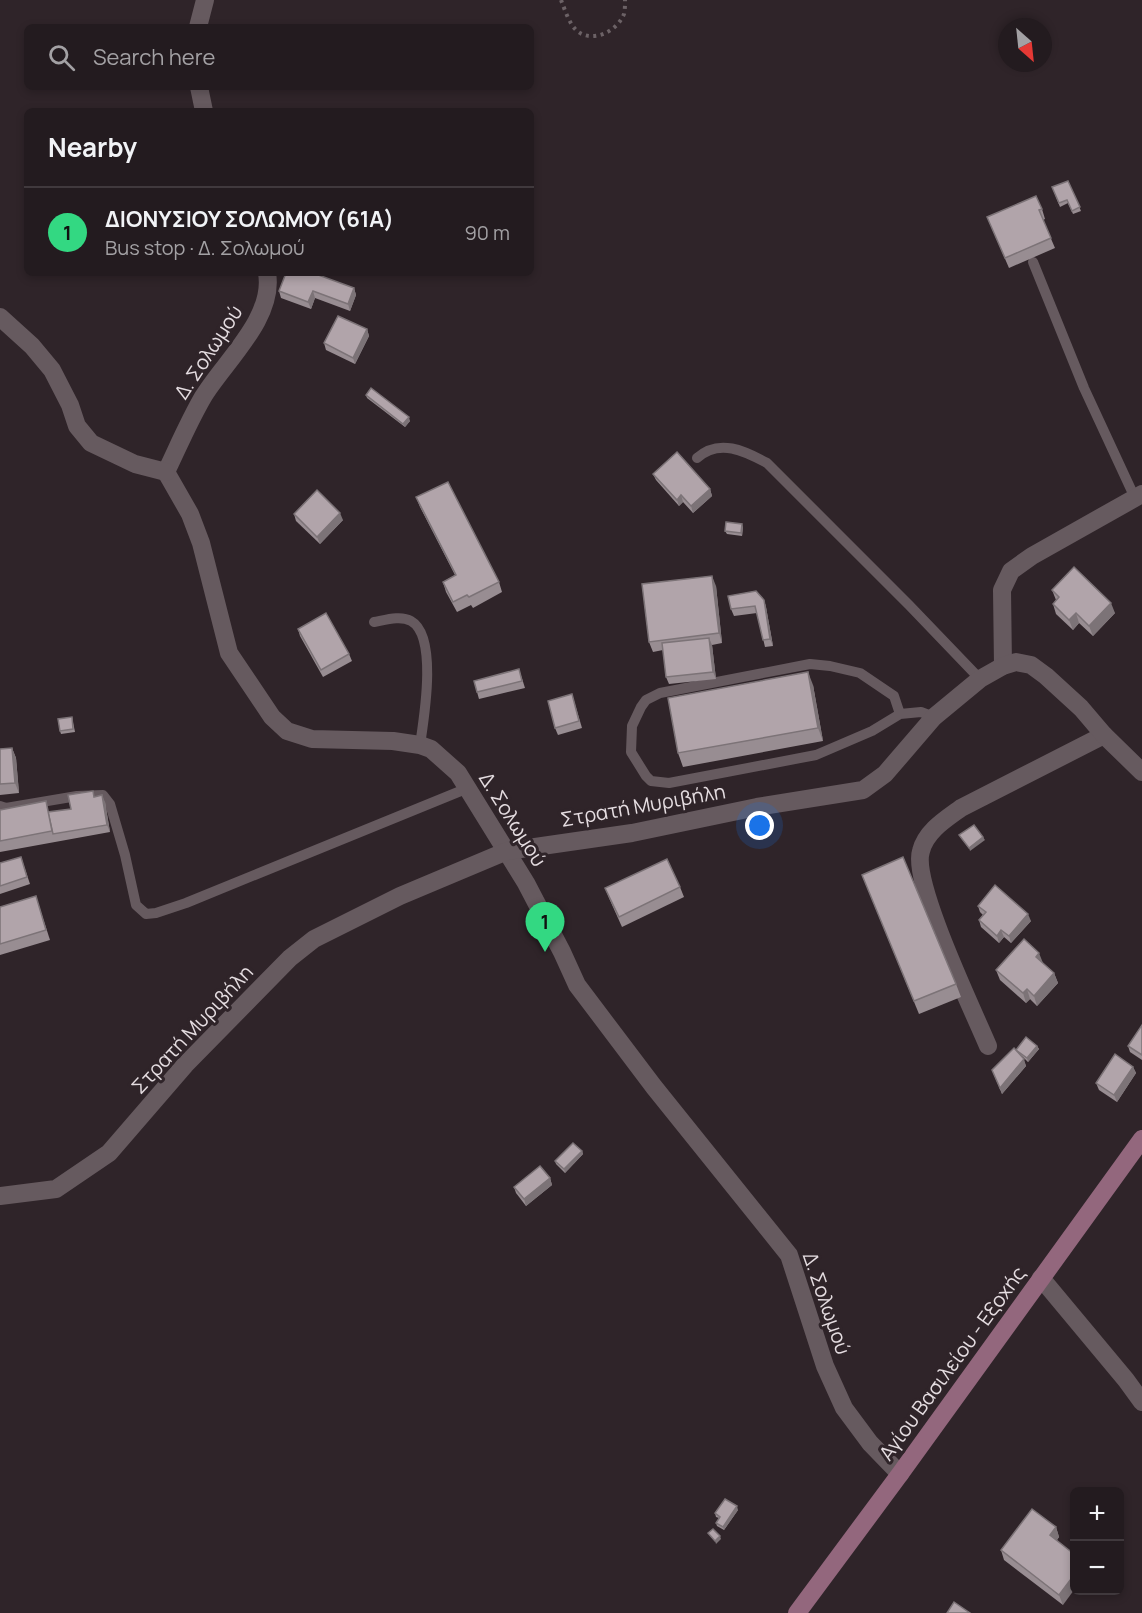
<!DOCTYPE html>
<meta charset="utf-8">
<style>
body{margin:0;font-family:Manrope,sans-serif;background:#2b2428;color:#f1f3f6}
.controls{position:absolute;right:18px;bottom:18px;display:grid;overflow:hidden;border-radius:9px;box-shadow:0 3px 9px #0003}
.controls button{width:54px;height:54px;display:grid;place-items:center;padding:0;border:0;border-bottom:2px solid #40393d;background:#231b1f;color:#f1f3f6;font:30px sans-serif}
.compass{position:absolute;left:998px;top:18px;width:54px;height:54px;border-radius:50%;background:#231b1f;box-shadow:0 3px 9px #0003;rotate:153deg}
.you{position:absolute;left:760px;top:826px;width:21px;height:21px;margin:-15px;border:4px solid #fff;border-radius:50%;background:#1a73e8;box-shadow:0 0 0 9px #1a73e833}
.badge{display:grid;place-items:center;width:39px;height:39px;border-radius:50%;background:#33d882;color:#111;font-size:20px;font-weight:700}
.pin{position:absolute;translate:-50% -50px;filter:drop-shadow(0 2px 3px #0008)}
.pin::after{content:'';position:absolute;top:32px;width:21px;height:18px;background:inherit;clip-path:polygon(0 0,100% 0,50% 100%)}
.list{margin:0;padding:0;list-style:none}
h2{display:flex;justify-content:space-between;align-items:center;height:78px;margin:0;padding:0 24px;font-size:26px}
h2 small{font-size:20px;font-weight:400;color:#a3a1a4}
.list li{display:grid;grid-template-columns:39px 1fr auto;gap:18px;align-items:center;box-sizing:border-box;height:90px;padding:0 24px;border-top:2px solid #40393d}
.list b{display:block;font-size:22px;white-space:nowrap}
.list p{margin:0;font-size:20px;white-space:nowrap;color:#a3a1a4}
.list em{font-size:20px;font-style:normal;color:#a3a1a4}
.icon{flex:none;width:33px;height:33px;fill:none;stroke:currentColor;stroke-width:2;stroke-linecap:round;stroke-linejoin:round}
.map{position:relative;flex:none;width:1142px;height:1613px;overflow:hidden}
.search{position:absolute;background:#231b1f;box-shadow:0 3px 9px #0003;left:24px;top:24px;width:510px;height:66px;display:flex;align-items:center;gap:15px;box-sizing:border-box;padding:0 21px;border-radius:9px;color:#a3a1a4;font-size:22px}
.panel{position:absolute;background:#231b1f;box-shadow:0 3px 9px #0003;left:24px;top:108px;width:510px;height:168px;border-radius:9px}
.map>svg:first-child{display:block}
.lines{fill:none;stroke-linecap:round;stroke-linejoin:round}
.path{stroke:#6c6266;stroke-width:4;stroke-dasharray:3 4.5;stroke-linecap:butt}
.lane{stroke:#665a5f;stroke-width:10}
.street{stroke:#665a5f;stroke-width:18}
.secondary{stroke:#93677d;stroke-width:18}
.wall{fill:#988d92}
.shaded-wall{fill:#7c7377}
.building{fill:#b1a4aa;stroke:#7c7377;stroke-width:1.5}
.labels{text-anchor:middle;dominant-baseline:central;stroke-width:6;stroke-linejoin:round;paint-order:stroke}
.street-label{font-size:20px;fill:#e5dde1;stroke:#2f2429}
</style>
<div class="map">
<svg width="1142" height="1613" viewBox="0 0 1142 1613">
<rect width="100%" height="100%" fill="#2f2429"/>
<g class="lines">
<!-- path -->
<path class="path" d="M561,0C565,10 569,23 576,30C591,44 617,32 624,14C625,10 625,5 625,0"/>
<!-- lane -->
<g class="lane">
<polyline points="1033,262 1084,388 1135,498"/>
<path d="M697,458C719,438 745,451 767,463L909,605L980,679"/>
<path d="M374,622C385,620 401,615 411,621C438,636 424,718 420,745"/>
<polyline points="900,714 872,731 816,755 669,783 651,781 646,776 631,752 632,726 641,707 646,700 660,693 810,664 830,666 860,673 894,696 900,714 921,712 934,717"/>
<polyline points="0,806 6,808 77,796 103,795 110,804 125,855 136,905 146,914 156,913 186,903 468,788"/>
</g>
<!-- street -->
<g class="street">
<polyline points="198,27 205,0"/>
<polyline points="199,87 204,111"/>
<path d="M267,273C275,318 224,362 203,397C189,421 178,447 166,472L190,514L201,543L229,653L272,717L287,731L312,739L393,741L420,745L431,749L458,773L526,883L562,952L577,985L654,1087L789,1255L825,1366L844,1408L870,1443L900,1474"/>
<polyline points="0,317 32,346 52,370 70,405 77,426 91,443 135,464 166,472"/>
<polyline points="1003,666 1002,590 1011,571 1032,556 1142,494"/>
<path d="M988,1046C973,1010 911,882 921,851C926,831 946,819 961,808L1104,735"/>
<polyline points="0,1196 56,1189 109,1153 185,1065 290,958 314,939 400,896 507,851 632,833 757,807 863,790 885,774 934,717 980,679 1003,666 1016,662 1031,665 1046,676 1081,708 1104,735 1142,772"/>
<polyline points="1041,1278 1126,1380 1142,1402"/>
</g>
<!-- secondary -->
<polyline class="secondary" points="797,1613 900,1474 1142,1139"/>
</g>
<!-- wall -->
<g class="wall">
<polygon points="1068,181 1081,211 1073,214 1068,203 1060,207 1052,187"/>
<polygon points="1042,209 1045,219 1043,220 1055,248 1009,268 987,217"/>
<polygon points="354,288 356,295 350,311 315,298 311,309 281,298 279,291"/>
<polygon points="367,329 369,336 355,364 326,350 324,343"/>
<polygon points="366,395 410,421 405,427 367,398"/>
<polygon points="653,474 710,489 712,496 693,513 683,502 679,506 656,480"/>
<polygon points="416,497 499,582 502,592 473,608 471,605 457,612 446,592 443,582 455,575 420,507"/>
<polygon points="294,514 343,520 320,544 296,521"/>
<polygon points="743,527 742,536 727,534 725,531"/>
<polygon points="716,586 722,643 712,645 716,679 669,684 666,677 663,650 653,652 649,642"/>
<polygon points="1052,590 1115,613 1093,636 1079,623 1073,630 1056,614 1053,604 1056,600"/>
<polygon points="764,600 766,607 773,646 765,647 757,613 734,616 731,609"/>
<polygon points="298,629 349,654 352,661 323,677 300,636"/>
<polygon points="519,669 525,688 479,699 477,692"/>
<polygon points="813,685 823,741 683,767 678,753"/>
<polygon points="572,694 582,728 558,735 555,728"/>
<polygon points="72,717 75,732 61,734 60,731"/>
<polygon points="12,748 16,758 19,793 0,795 0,749"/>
<polygon points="95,797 105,802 110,832 0,852 0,810 49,812 71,809"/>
<polygon points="21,857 30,884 0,894 0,863"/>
<polygon points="862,875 956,984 961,997 919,1014"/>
<polygon points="680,887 684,897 622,927 609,898 605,888"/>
<polygon points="39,906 50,940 0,955 0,907"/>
<polygon points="978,906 1031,921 1011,943 1004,937 999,943 981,927 979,920 983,915 980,912"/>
<polygon points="1043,963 1054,973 1058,983 1037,1006 1030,999 1026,1003 1000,980 996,970"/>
<polygon points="1142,1025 1142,1060 1130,1052 1128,1046"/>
<polygon points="1037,1046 1039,1049 1028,1062 1022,1056 1026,1066 1002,1094 992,1070 1016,1050"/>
<polygon points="1133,1067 1136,1073 1117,1102 1099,1090 1096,1083"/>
<polygon points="582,1151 583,1154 565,1173 556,1164 555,1161"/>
<polygon points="550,1178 552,1185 526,1206 516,1193 514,1187"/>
<polygon points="738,1510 724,1530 717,1526 716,1523 719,1518 716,1517 715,1513"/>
<polygon points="1056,1527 1059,1537 1057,1540 1063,1605 1004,1560 1001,1550"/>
</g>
<!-- shaded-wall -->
<g class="shaded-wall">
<polygon points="354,288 356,295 350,311 348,304"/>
<polygon points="313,291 315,298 311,309 308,302"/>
<polygon points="367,329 369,336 355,364 353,358"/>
<polygon points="409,417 410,421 405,427 403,424"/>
<polygon points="710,489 712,496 693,513 691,506"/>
<polygon points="681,495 683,502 679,506 677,500"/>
<polygon points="340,513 343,520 320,544 317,537"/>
<polygon points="742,524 743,527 742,536 741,533"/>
<polygon points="712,576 716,586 722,643 719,633"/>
<polygon points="764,600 766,607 773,646 770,639"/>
<polygon points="1111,603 1115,613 1093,636 1089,626"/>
<polygon points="1076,613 1079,623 1073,630 1069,620"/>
<polygon points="709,638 712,645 716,679 713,672"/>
<polygon points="808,672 813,685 823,741 818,728"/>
<polygon points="12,748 16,758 19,793 15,783"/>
<polygon points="102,795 105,802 110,832 107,825"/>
<polygon points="983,837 985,840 970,851 969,848"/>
<polygon points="1028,914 1031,921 1011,943 1009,936"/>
<polygon points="1001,930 1004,937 999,943 997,936"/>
<polygon points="1039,953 1043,963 1036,957"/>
<polygon points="1054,973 1058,983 1037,1006 1034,996"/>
<polygon points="1027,989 1030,999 1026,1003 1023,993"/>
<polygon points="1037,1046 1039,1049 1028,1062 1027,1058"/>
<polygon points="1024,1059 1026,1066 1002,1094 1000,1088"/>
<polygon points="1133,1067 1136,1073 1117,1102 1114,1095"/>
<polygon points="582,1151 583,1154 565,1173 564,1169"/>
<polygon points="550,1178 552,1185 526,1206 524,1199"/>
<polygon points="737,1506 738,1510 724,1530 723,1527"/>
<polygon points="1056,1527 1059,1537 1053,1545 1050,1535"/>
<polygon points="720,1536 721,1539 716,1544 715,1541"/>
<polygon points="1074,1575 1074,1590 1063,1605 1059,1595"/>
</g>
<!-- building -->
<g class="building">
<polygon points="1068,181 1080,207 1072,211 1067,200 1059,203 1052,187"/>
<polygon points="1036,196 1042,209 1039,210 1051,238 1005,258 987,217"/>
<polygon points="286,273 313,273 354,288 348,304 313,291 308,302 279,291"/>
<polygon points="338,316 367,329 353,358 324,343"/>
<polygon points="371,388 409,417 403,424 366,395"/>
<polygon points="677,452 710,489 691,506 681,495 677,500 653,474"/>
<polygon points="448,482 499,582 469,597 467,595 453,602 443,582 456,575 416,497"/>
<polygon points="317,490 340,513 317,537 294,514"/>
<polygon points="726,522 742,524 741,533 725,531"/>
<polygon points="1074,567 1111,603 1089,626 1076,613 1069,620 1053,604 1059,597 1052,590"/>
<polygon points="712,576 719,633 649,642 642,584"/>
<polygon points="756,591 764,600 770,639 763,640 755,606 731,609 728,596"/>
<polygon points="326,613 349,654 321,670 298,629"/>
<polygon points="709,638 713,672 666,677 662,643"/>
<polygon points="519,669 522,681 477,692 474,681"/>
<polygon points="808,672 818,728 678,753 668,698"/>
<polygon points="572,694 579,721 555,728 548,701"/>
<polygon points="72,717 73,729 60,731 58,719"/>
<polygon points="12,748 15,783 0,784 0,749"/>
<polygon points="93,791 94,797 102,795 107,825 53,834 48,812 71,809 68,795"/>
<polygon points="46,801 52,831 0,841 0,810"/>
<polygon points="974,825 983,837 969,848 959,835"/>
<polygon points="21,857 27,877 0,886 0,863"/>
<polygon points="903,857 956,984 914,1001 862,875"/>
<polygon points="667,859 680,887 619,917 605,888"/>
<polygon points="995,885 1028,914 1009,936 1001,930 997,936 979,920 986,912 978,906"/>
<polygon points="36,896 46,930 0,944 0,907"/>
<polygon points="1024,939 1039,953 1036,957 1054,973 1034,996 1027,989 1023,993 996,970"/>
<polygon points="1142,1025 1142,1055 1128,1046"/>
<polygon points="1026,1037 1037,1046 1027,1058 1016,1050"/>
<polygon points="1014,1048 1024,1059 1000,1088 992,1070"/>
<polygon points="1115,1054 1133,1067 1114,1095 1096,1083"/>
<polygon points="573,1143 582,1151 564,1169 555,1161"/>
<polygon points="540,1166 550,1178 524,1199 514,1187"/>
<polygon points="725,1499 737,1506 723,1527 716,1523 720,1517 715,1513"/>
<polygon points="1032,1509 1056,1527 1050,1535 1074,1554 1074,1575 1059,1595 1001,1550"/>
<polygon points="713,1529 720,1536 715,1541 708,1533"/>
<polygon points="954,1602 970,1613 947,1613"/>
</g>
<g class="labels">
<!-- street labels -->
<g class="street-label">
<text transform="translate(208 352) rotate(-57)">Δ. Σολωμού</text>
<text transform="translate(643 805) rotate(-10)">Στρατή Μυριβήλη</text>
<text transform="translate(513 819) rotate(58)">Δ. Σολωμού</text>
<text transform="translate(192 1029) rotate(-47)">Στρατή Μυριβήλη</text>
<text transform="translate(827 1303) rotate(71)">Δ. Σολωμού</text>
<text transform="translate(952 1363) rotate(-54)">Αγίου Βασιλείου - Εξοχής</text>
</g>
</g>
</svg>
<div class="controls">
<button>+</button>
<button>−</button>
</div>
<svg class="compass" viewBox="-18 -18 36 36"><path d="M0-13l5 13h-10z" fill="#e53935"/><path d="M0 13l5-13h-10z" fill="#a3a1a4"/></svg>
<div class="you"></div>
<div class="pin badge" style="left:545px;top:952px">1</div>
<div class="search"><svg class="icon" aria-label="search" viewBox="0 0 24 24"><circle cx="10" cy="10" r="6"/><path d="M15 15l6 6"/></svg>Search here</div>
<section class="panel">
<h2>Nearby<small></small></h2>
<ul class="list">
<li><span class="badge">1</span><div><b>ΔΙΟΝΥΣΙΟΥ ΣΟΛΩΜΟΥ (61Α)</b><p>Bus stop · Δ. Σολωμού</p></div><em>90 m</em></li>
</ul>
</section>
</div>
